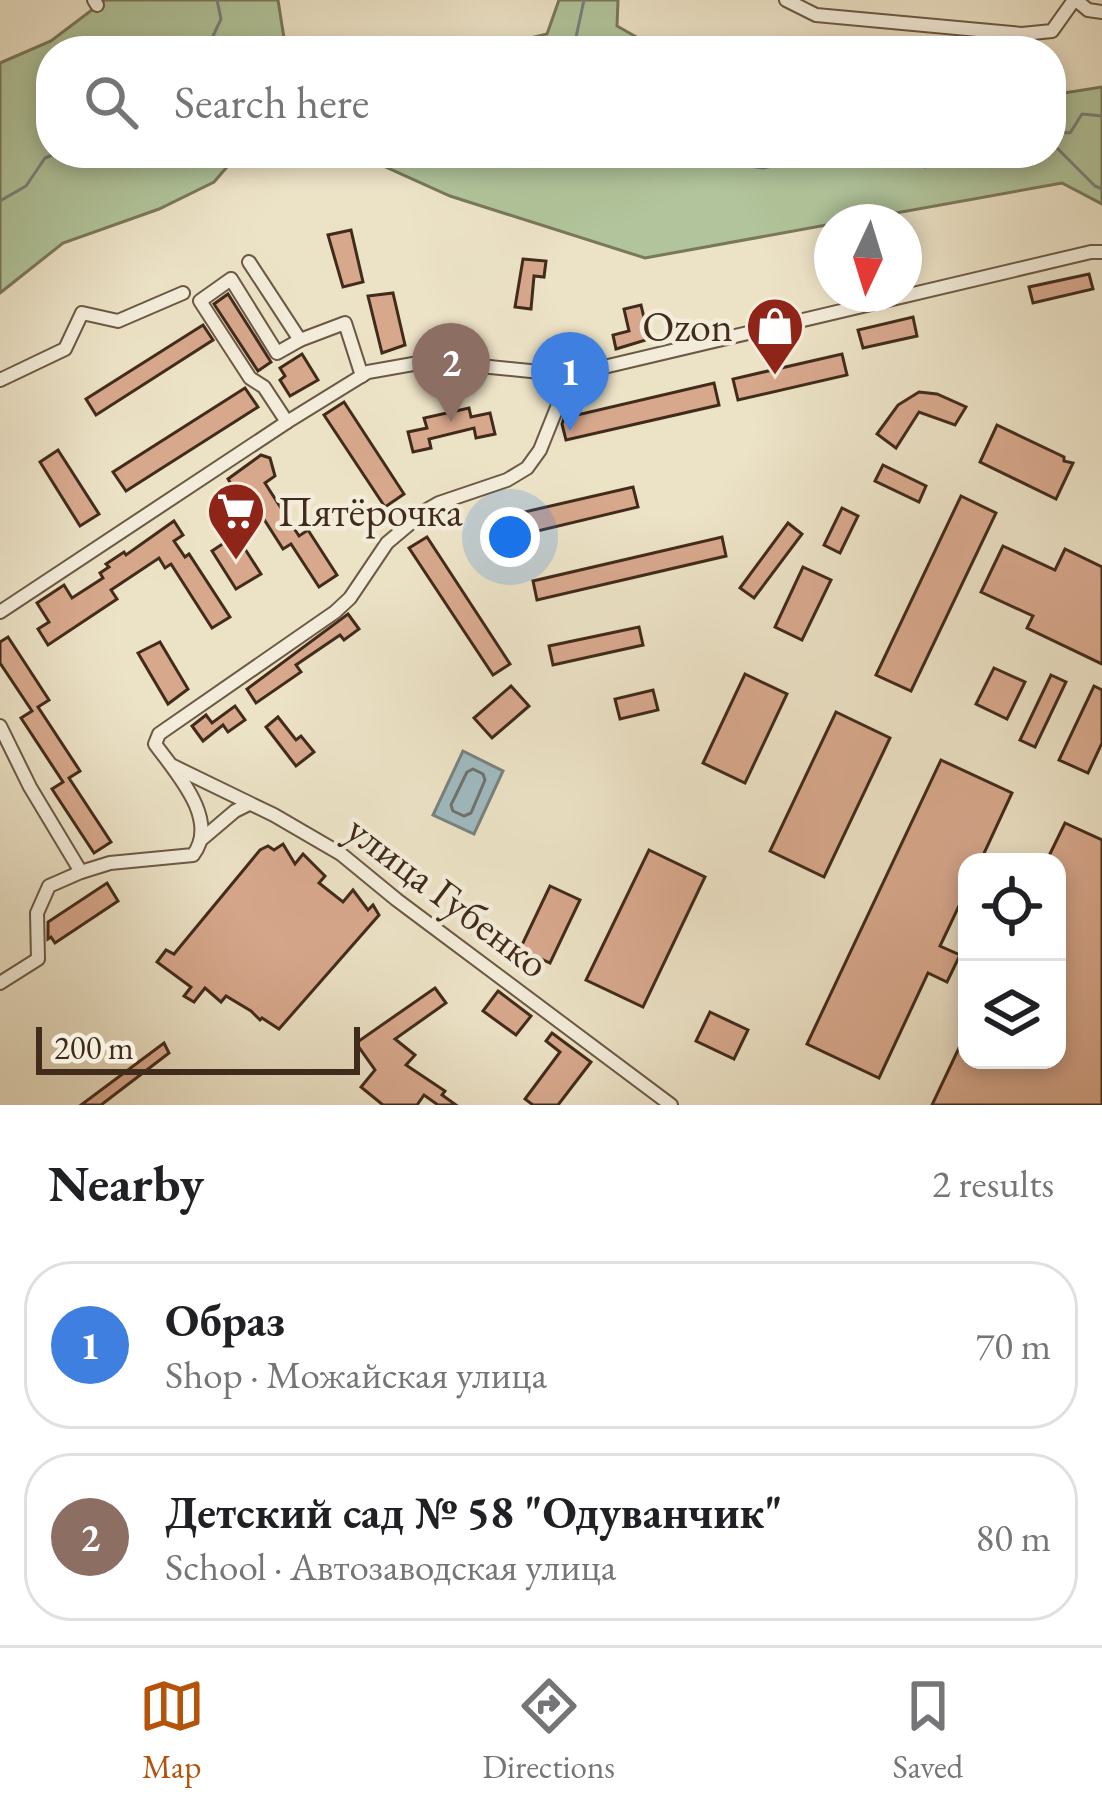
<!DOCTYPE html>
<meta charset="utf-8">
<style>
body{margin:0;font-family:"EB Garamond",serif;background:#f6f6f6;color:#202124}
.controls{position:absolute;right:36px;bottom:36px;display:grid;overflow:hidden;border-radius:24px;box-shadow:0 6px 18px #0003}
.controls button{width:108px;height:108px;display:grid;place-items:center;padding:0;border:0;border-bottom:3px solid #e0e0e0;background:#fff;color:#202124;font:60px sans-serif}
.compass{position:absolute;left:814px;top:204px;width:108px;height:108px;border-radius:50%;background:#fff;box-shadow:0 6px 18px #0003;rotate:184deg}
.scale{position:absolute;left:36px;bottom:30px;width:324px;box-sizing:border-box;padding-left:12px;border:6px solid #412b1a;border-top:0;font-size:33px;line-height:42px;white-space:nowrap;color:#412b1a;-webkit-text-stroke:9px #f3ecda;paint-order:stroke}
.you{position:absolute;left:510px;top:537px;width:42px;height:42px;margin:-30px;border:9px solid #fff;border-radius:50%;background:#1a73e8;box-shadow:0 0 0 18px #1a73e833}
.badge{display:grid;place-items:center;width:78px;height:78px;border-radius:50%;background:#b45309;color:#fff;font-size:39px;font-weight:700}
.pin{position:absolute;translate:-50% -99px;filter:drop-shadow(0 3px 6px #0008)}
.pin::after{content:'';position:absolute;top:63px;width:42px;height:36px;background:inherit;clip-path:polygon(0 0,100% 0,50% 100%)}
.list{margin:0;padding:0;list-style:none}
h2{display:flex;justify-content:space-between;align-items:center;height:156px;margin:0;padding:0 48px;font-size:51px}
h2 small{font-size:39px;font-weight:400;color:#757577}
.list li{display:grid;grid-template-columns:78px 1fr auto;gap:36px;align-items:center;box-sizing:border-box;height:168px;margin:0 24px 24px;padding:0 24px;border:3px solid #e0e0e0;border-radius:48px}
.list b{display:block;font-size:45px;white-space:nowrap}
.list p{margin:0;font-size:39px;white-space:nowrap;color:#757577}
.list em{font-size:39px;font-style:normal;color:#757577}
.icon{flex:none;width:66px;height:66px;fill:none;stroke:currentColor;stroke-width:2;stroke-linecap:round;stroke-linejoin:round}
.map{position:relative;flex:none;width:1102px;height:1105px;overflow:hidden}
.search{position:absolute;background:#fff;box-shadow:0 6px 18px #0003;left:36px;right:36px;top:36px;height:132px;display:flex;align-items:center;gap:30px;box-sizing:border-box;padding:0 42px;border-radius:48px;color:#757577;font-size:45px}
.sheet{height:540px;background:#fff}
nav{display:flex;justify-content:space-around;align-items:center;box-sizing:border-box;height:168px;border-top:3px solid #e0e0e0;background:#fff;font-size:33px;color:#757577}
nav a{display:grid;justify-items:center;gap:6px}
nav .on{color:#b45309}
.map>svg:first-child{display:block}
.green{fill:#b1c49b;stroke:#79785a;stroke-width:3}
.water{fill:#9fbac0;stroke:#79817e;stroke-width:3}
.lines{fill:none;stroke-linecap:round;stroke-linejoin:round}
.shore{stroke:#70726d;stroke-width:3}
.stream{stroke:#79817e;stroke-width:3}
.building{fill:#d8a88d;stroke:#412b1a;stroke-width:3}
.minor-casing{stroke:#6c5945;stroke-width:16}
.minor{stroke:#f3ecda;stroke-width:12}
.labels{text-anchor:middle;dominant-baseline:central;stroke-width:9;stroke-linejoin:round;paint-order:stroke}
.poi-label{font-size:42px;fill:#412b1a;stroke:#f3ecda;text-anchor:end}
.street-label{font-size:42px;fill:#412b1a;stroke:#f3ecda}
</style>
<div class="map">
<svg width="1102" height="1105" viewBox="0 0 1102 1105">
<rect width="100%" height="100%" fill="#ece2c6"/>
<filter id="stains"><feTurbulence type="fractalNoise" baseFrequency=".00167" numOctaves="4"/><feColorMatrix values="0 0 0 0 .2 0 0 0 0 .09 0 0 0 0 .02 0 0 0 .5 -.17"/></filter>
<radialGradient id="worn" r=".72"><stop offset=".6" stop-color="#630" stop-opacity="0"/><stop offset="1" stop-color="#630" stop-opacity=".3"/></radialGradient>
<!-- green -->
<g class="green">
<polygon points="105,0 278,0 286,51 51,51 51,153 239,153 214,182 159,209 63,243 0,293 0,63 51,41"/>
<polygon points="559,0 618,0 617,26 661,51 428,51 489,48 547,34"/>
<polygon points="1102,87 1102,204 1062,183 846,222 832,222 832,224 645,258 450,196 359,155 278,153 1051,153 1051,95"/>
</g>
<!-- water -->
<polygon class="water" points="463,751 503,771 474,834 433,815"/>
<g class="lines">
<!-- shore -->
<polygon class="shore" points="473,769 483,774 485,780 471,813 464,816 453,811 451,805 467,772"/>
<!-- stream -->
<g class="stream">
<polyline points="206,51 221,19 217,0"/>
<polyline points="573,51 584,0"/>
<polyline points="1051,131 1070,133 1082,114 1102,116"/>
<polyline points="1051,142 1095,186 1102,189"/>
<polyline points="693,153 701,159 763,168 792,162 850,165 892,160 925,167 958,153"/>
<polyline points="961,153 1015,160 1019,153"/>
<polyline points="0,201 26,186 45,158 57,153"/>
</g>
</g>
<!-- building -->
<g class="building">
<polygon points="351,230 363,282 343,287 328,235"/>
<polygon points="523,259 546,261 544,277 534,276 531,309 515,307"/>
<polygon points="1089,274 1093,289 1033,303 1029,287"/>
<polygon points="393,293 405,345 382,353 368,296"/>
<polygon points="228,294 271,362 258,371 214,304"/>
<polygon points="641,305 649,339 616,349 613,335 629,331 624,309"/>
<polygon points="913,317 917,336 863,348 858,330"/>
<polygon points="203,325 213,340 96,415 86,399"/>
<polygon points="302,354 318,380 290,396 280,380 285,376 280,368"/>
<polygon points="842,354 847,375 738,400 733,379"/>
<polygon points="714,383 719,405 566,440 562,424 564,418"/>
<polygon points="245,388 258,407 126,491 113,472"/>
<polygon points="919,392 937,394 966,407 955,425 919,412 896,448 877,434 898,405"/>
<polygon points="344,402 404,494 385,507 324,415"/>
<polygon points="469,408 471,417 490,413 495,434 476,438 474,428 429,439 431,448 413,452 408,432 427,428 424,418"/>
<polygon points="997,425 1064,457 1064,461 1073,463 1056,499 980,462"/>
<polygon points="58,450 99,514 80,526 40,462"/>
<polygon points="261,455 270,458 275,476 265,483 272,494 299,536 308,530 337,575 319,587 291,544 283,549 251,499 243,504 228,479"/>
<polygon points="883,465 926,486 919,502 875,481"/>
<polygon points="633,487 638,507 525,534 520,513"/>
<polygon points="961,496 996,513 911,691 876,675"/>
<polygon points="842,508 858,516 840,553 824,545"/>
<polygon points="174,521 183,535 174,541 185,557 189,554 230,617 212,628 171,564 165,568 159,558 111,590 117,599 48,645 38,629 49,622 37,603 64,585 72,598 103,578 100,573 109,567 106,564 124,552 126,555"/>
<polygon points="788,523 802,534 754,598 740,588"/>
<polygon points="236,535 261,574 236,589 212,551"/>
<polygon points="427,537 510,664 493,675 409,548"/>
<polygon points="722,537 726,556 537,600 533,581"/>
<polygon points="1003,546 1055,570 1065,549 1102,567 1102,664 1027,628 1033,616 981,592"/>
<polygon points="803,567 831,580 802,640 775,627"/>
<polygon points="348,614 359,629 344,640 340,635 296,665 301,672 256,703 247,689"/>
<polygon points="639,627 643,645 553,665 549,646"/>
<polygon points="8,637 49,700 38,707 80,771 69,778 111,842 94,853 52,789 63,782 21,718 32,711 0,663 0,642"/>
<polygon points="160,642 188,689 168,704 138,653"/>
<polygon points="994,668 1025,682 1007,719 976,704"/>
<polygon points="745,674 787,694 745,783 703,763"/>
<polygon points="1051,675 1066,682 1035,747 1020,740"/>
<polygon points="511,686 529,706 492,738 474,718"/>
<polygon points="1094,686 1102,690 1102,743 1088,773 1059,760"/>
<polygon points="653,690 658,710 620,719 615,699"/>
<polygon points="235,706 245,720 228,732 223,725 203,741 192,726 206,715 212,723"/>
<polygon points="836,712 890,738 824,877 770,851"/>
<polygon points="278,717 296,740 301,736 314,752 296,766 266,727"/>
<polygon points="941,760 1012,793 980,862 967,862 967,889 940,946 960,955 947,982 928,973 879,1078 807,1044"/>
<polygon points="1065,823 1102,840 1102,1105 932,1105 967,1031 967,1060 1057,1060 1057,862 1046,862"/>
<polygon points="283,844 295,864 303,854 325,876 319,883 343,902 353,890 368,910 373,905 379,915 279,1029 262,1018 260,1020 251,1011 226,996 221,1002 205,988 194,1002 184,996 191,987 157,962 166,950 174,954 260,850 268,846 274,850"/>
<polygon points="649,850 705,877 643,1007 586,980"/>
<polygon points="107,883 118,901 55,943 51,937 48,939 48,922"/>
<polygon points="550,886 580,900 550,963 520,949"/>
<polygon points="435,988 446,1003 395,1039 415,1055 406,1065 445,1091 442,1095 456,1105 438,1105 424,1095 417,1105 383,1105 361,1087 375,1070 356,1043"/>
<polygon points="498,991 531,1016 516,1035 483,1011"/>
<polygon points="710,1012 748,1030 734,1059 696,1041"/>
<polygon points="552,1033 591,1062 558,1105 533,1105 525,1099 560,1052 546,1041"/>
<polygon points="164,1043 169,1053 101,1105 81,1105"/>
</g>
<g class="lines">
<defs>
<g id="minor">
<polyline points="94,0 97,5"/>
<polyline points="786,0 816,15 1022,34 1052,31 1074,0"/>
<polyline points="1076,0 1088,10 1102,12"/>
<polyline points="249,262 300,340"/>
<polyline points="0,380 65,349 82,313 118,321 183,293"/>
<polyline points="287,422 264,387 250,378 200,301 231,279 277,353 300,340 345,323 362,376"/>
<polyline points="0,612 287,422 368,372 430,361 570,375 1091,252 1102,252"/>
<path d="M0,726L30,787L81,872L110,863L193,855C220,820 176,773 155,744L159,734L335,612L350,598L387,543L425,511L439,503L507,480L527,468L540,450L570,375"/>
<polyline points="173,766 274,815 341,854 397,900 671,1105"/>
<polyline points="202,839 235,811 249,804"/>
<polyline points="0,983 38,959 37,913 49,886 81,872"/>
</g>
</defs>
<!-- minor casing -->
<use href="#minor" class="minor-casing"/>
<!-- minor -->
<use href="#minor" class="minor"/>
</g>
<!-- icons -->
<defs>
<symbol id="shop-pin" viewBox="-11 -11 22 30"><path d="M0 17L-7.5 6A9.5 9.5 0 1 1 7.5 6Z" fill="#8f2418" stroke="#f3ecda"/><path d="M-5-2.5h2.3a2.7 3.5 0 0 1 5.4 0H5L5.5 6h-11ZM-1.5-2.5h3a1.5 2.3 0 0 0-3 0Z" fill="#fff"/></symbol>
<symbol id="supermarket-pin" viewBox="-11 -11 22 30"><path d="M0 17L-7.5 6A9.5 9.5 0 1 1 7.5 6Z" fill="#8f2418" stroke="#f3ecda"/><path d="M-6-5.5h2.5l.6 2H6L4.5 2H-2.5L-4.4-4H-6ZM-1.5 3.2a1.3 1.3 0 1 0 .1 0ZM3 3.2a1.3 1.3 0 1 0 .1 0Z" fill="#fff"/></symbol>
</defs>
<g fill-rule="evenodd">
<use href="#shop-pin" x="742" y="293" width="66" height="90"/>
<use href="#supermarket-pin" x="203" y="478" width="66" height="90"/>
</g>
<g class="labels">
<!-- poi labels -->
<g class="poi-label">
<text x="733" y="326">Ozon</text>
<text x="278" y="511" text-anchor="start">Пятёрочка</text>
</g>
<!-- street labels -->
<g class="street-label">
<text transform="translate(448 896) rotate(37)">улица Губенко</text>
</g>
</g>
<rect width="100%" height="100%" filter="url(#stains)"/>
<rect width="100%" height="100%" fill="url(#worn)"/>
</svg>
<div class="controls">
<button><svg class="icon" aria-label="locate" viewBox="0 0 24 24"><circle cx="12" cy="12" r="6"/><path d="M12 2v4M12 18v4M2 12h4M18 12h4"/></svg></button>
<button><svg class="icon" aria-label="layers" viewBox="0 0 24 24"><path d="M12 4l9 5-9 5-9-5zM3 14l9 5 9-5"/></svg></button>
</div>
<svg class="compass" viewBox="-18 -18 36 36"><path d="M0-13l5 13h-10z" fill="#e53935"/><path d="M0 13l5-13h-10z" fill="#757577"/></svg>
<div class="scale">200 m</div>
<div class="you"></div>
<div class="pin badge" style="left:570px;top:431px;background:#3f7fe0">1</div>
<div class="pin badge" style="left:451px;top:422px;background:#8d6e63">2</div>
<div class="search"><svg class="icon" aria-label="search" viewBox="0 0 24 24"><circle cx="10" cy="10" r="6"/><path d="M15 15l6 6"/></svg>Search here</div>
</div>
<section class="sheet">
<h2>Nearby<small>2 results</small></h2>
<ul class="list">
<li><span class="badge" style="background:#3f7fe0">1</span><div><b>Образ</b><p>Shop · Можайская улица</p></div><em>70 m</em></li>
<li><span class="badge" style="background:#8d6e63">2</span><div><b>Детский сад № 58 &quot;Одуванчик&quot;</b><p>School · Автозаводская улица</p></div><em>80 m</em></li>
</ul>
</section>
<nav>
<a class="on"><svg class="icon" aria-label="map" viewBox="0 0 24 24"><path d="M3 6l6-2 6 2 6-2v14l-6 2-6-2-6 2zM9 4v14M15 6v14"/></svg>Map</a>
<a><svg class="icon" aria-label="directions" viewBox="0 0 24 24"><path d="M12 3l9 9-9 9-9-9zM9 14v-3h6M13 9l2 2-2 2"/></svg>Directions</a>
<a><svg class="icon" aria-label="saved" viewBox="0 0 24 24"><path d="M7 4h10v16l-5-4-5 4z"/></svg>Saved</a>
</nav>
